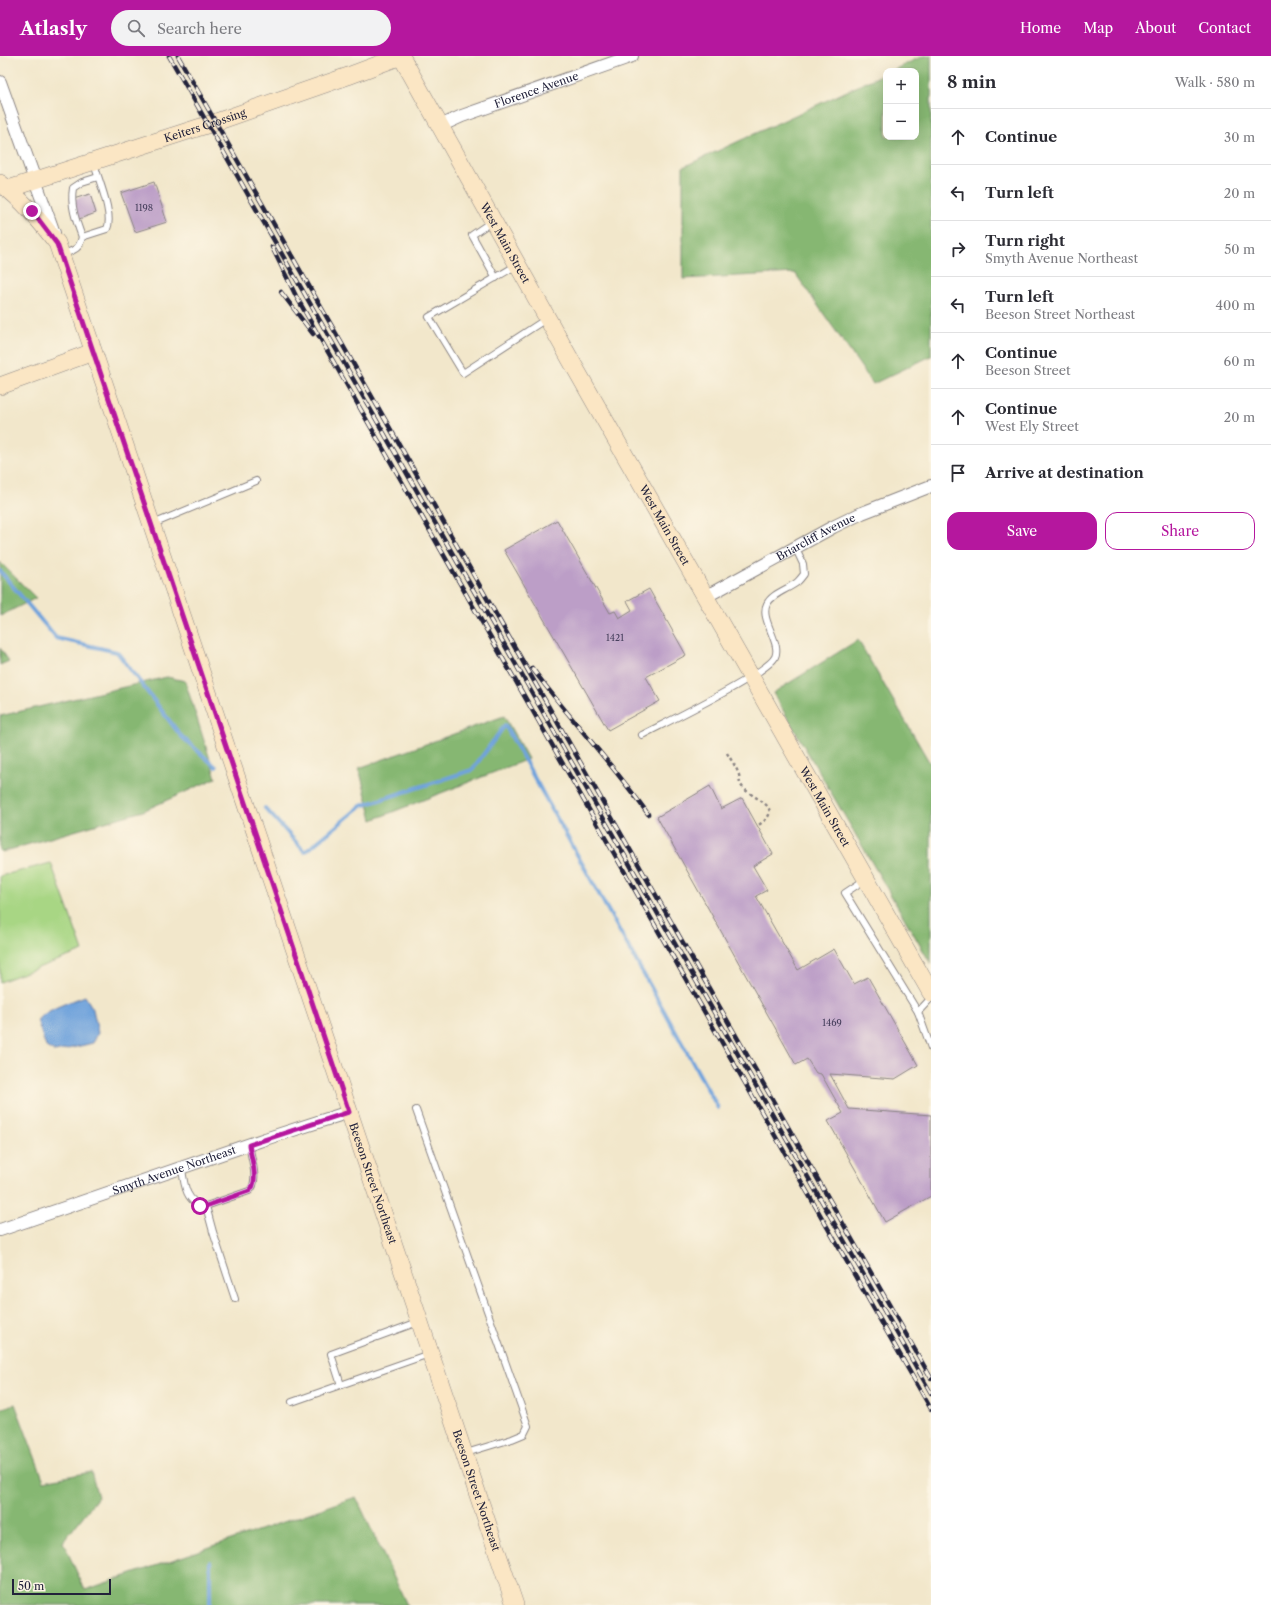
<!DOCTYPE html>
<meta charset="utf-8">
<style>
body{margin:0;font-family:"Libre Caslon Text",serif;background:#f2f2f3;color:#2b2b33}
.controls{position:absolute;right:12px;top:12px;display:grid;overflow:hidden;border-radius:8px;box-shadow:0 4px 16px #0002}
.controls button{width:36px;height:36px;display:grid;place-items:center;padding:0;border:0;border-bottom:1px solid #e1e1e2;background:#fff;color:#2b2b33;font:20px sans-serif}
.scale{position:absolute;left:12px;bottom:10px;width:99px;box-sizing:border-box;padding-left:4px;border:2px solid #22223b;border-top:0;font-size:11px;line-height:14px;white-space:nowrap;color:#22223b;-webkit-text-stroke:3px #fcf5e5;paint-order:stroke}
.stop{position:absolute;width:12px;height:12px;margin:-9px;border:3px solid #b5179e;border-radius:50%;background:#fff}
.stop.end{background:#b5179e;border-color:#fff;box-shadow:0 1px 4px #0008}
.list{margin:0;padding:0;list-style:none}
h2{display:flex;justify-content:space-between;align-items:center;height:52px;margin:0;padding:0 16px;font-size:17px}
h2 small{font-size:13px;font-weight:400;color:#7c7c81}
.list li{display:grid;grid-template-columns:26px 1fr auto;gap:12px;align-items:center;box-sizing:border-box;height:56px;padding:0 16px;border-top:1px solid #e1e1e2}
.list b{display:block;font-size:15px;white-space:nowrap}
.list p{margin:0;font-size:13px;white-space:nowrap;color:#7c7c81}
.list em{font-size:13px;font-style:normal;color:#7c7c81}
.actions{display:flex;gap:8px;padding:12px 16px}
.actions a{flex:1;padding:9px 0;border:1px solid #b5179e;border-radius:12px;text-align:center;font-size:14px;color:#b5179e}
.actions .main{background:#b5179e;color:#fff}
.icon{flex:none;width:22px;height:22px;fill:none;stroke:currentColor;stroke-width:2;stroke-linecap:round;stroke-linejoin:round}
.map{position:relative;flex:none;width:931px;height:1549px;overflow:hidden}
header{display:flex;align-items:center;gap:24px;box-sizing:border-box;height:56px;padding:0 20px;background:#b5179e;color:#fff}
header strong{font-size:19px}
nav{display:flex;gap:22px;margin-inline-start:auto;font-size:14px}
.search{width:280px;height:36px;background:#f2f2f3;display:flex;align-items:center;gap:10px;box-sizing:border-box;padding:0 14px;border-radius:22px;color:#7c7c81;font-size:15px}
main{display:flex}
aside{flex:1;background:#fff}
.map>svg:first-child{display:block}
.green{fill:#a8d684;stroke:#657c60}
.forest{fill:#86b772;stroke:#546c56}
.water{fill:#6fa3dc;stroke:#48628c}
.lines{fill:none;stroke-linecap:round;stroke-linejoin:round}
.stream{stroke:#6fa3dc;stroke-width:4}
.building{fill:#bc9ec7}
.lane-casing{stroke:#8a8483;stroke-width:8}
.street-casing{stroke:#8a8483;stroke-width:14}
.secondary-casing{stroke:#8a8483;stroke-width:18}
.path{stroke:#8a8483;stroke-width:2.5;stroke-dasharray:3 3;stroke-linecap:butt}
.lane{stroke:#fff;stroke-width:6}
.street{stroke:#fff;stroke-width:12}
.secondary{stroke:#fbe6c4;stroke-width:17}
.rail-casing{stroke:#22223b;stroke-width:4.5}
.rail{stroke:#fcf5e5;stroke-width:3;stroke-dasharray:9;stroke-linecap:butt}
.route{stroke:#b5179e;stroke-width:5}
.labels{text-anchor:middle;dominant-baseline:central;stroke-width:3.5;stroke-linejoin:round;paint-order:stroke}
.number-label{font-size:9px;fill:#48415e}
.street-label{font-size:11px;fill:#22223b;stroke:#fcf5e5}
</style>
<header>
<strong>Atlasly</strong>
<div class="search"><svg class="icon" aria-label="search" viewBox="0 0 24 24"><circle cx="10" cy="10" r="6"/><path d="M15 15l6 6"/></svg>Search here</div>
<nav><a>Home</a><a>Map</a><a>About</a><a>Contact</a></nav>
</header>
<main>
<div class="map">
<svg width="931" height="1549" viewBox="0 0 931 1549">
<rect width="100%" height="100%" fill="#fcf5e5"/>
<filter id="ink" filterUnits="userSpaceOnUse"><feTurbulence type="fractalNoise" baseFrequency=".025" numOctaves="2"/><feDisplacementMap in="SourceGraphic" scale="8" xChannelSelector="R" yChannelSelector="G"/><feConvolveMatrix kernelMatrix="1 2 1 2 8 2 1 2 1" color-interpolation-filters="sRGB"/></filter>
<filter id="wash" filterUnits="userSpaceOnUse"><feTurbulence type="fractalNoise" baseFrequency=".012" numOctaves="4" result="noise"/><feDisplacementMap in="SourceGraphic" scale="16" xChannelSelector="R" yChannelSelector="G"/><feGaussianBlur stdDeviation="0.9" result="paint"/><feColorMatrix in="noise" values="0 0 0 0 0 0 0 0 0 0 0 0 0 0 0 0 0 1.4 0 .05"/><feComposite in="paint" operator="in"/></filter>
<g filter="url(#wash)">
<rect width="100%" height="100%" fill="#f2e7cb"/>
<!-- green -->
<polygon class="green" points="51,807 83,895 0,926 0,820"/>
<!-- forest -->
<g class="forest">
<polygon points="923,0 931,0 931,300 873,328 795,217 683,223 683,111 886,17 886,81 916,81 916,15 891,15"/>
<polygon points="0,506 36,542 0,560"/>
<polygon points="858,584 931,709 931,908 773,637"/>
<polygon points="0,592 9,605 0,609"/>
<polygon points="167,621 185,625 216,722 143,755 2,796 0,795 0,660"/>
<polygon points="504,660 528,703 372,764 359,712"/>
<polygon points="15,1348 44,1425 91,1416 98,1441 63,1486 85,1534 356,1441 407,1549 0,1549 0,1353"/>
</g>
<!-- water -->
<path class="water" d="M85,940L93,953L98,977L93,987L55,996L46,991L37,964C49,952 70,946 85,940Z"/>
<g class="lines">
<!-- stream -->
<g class="stream">
<polyline points="0,515 56,582 117,596 181,680 216,711"/>
<polyline points="265,752 305,796 361,750 472,714 505,669 718,1052"/>
<polyline points="210,1505 210,1549"/>
</g>
</g>
<g id="blocks">
<!-- building -->
<g class="building">
<polygon points="154,126 167,166 135,176 121,137"/>
<polygon points="90,138 96,157 76,164 70,144"/>
<polygon points="557,464 610,557 615,555 619,562 632,554 627,545 649,533 686,599 646,621 660,645 608,674 504,494"/>
<polygon points="710,730 721,753 742,742 773,798 753,810 767,834 756,840 798,914 834,893 854,928 868,921 918,1009 895,1023 830,1018 849,1053 931,1059 931,1140 885,1166 828,1065 843,1057 821,1018 816,1017 807,1003 796,1009 657,761"/>
</g>
</g>
</g>
<g filter="url(#ink)">
<use href="#blocks" fill-opacity="0" stroke="#8a8483" stroke-width="1"/>
<g class="lines">
<defs>
<g id="lane">
<polyline points="491,166 472,179 496,222"/>
<path d="M82,181C76,165 70,149 73,132L82,126L98,121"/>
<path d="M63,198C74,194 79,194 82,181L107,173C114,159 98,123 94,107"/>
<polyline points="517,209 429,261 463,317 546,263"/>
<polyline points="153,468 256,425"/>
<path d="M642,679C665,667 767,618 775,601C782,587 759,563 767,548C772,538 786,534 796,527C799,525 801,522 804,518L803,508L795,491"/>
<polyline points="866,823 845,837 918,956"/>
<polyline points="931,942 918,956 931,992"/>
<polyline points="416,1054 528,1370 524,1378 512,1383 466,1397"/>
<path d="M182,1112C184,1129 186,1148 206,1150L249,1135C260,1127 251,1101 249,1089"/>
<polyline points="206,1150 213,1176 235,1243"/>
<polyline points="341,1329 331,1298 418,1266"/>
<polyline points="292,1346 429,1298"/>
</g>
<g id="street">
<polyline points="0,26 54,177"/>
<path id="s1" d="M440,70L462,60L632,0"/>
<path id="s2" d="M705,541L833,471L862,457L931,430"/>
<path id="s3" d="M0,1174L265,1083L349,1056"/>
</g>
<g id="secondary">
<path id="s4" d="M401,0L574,310L931,937"/>
<path id="s5" d="M0,127C23,144 40,165 57,187L515,1549"/>
<path id="s6" d="M8,133L216,66L348,20L401,0"/>
<polyline points="0,330 93,296"/>
</g>
</defs>
<!-- lane casing -->
<use href="#lane" class="lane-casing"/>
<!-- street casing -->
<use href="#street" class="street-casing"/>
<!-- secondary casing -->
<use href="#secondary" class="secondary-casing"/>
<!-- path -->
<path class="path" d="M727,697C731,704 737,712 739,719C740,723 739,726 741,729C749,743 790,750 757,770"/>
<!-- lane -->
<use href="#lane" class="lane"/>
<!-- street -->
<use href="#street" class="street"/>
<!-- secondary -->
<use href="#secondary" class="secondary"/>
<defs>
<g id="rail">
<polyline points="169,0 931,1337"/>
<polyline points="178,0 931,1322"/>
<polyline points="272,191 296,240 931,1353"/>
<polyline points="281,236 313,278"/>
<path d="M532,612C569,662 612,707 648,758"/>
</g>
</defs>
<!-- rail casing -->
<use href="#rail" class="rail-casing"/>
<!-- rail -->
<use href="#rail" class="rail"/>
</g>
</g>
<g class="lines" filter="url(#ink)">
<!-- route -->
<path class="route" d="M32,155L57,188L349,1056L249,1089C251,1101 260,1127 249,1135L206,1150H200"/>
</g>
<g class="labels">
<!-- number labels -->
<g class="number-label">
<text x="144" y="151">1198</text>
<text x="615" y="581">1421</text>
<text x="832" y="966">1469</text>
</g>
<!-- street labels -->
<g class="street-label">
<text stroke="none"><textPath href="#s1" startOffset="103">Florence Avenue</textPath></text>
<text stroke="none"><textPath href="#s6" startOffset="207">Keiters Crossing</textPath></text>
<text stroke="none"><textPath href="#s4" startOffset="214">West Main Street</textPath></text>
<text stroke="none"><textPath href="#s4" startOffset="538">West Main Street</textPath></text>
<text stroke="none"><textPath href="#s2" startOffset="126">Briarcliff Avenue</textPath></text>
<text stroke="none"><textPath href="#s4" startOffset="862">West Main Street</textPath></text>
<text stroke="none"><textPath href="#s3" startOffset="184">Smyth Avenue Northeast</textPath></text>
<text stroke="none"><textPath href="#s5" startOffset="1075">Beeson Street Northeast</textPath></text>
<text stroke="none"><textPath href="#s5" startOffset="1399">Beeson Street Northeast</textPath></text>
</g>
</g>
</svg>
<div class="controls">
<button>+</button>
<button>−</button>
</div>
<div class="scale">50 m</div>
<div class="stop" style="left:200px;top:1150px"></div>
<div class="stop end" style="left:32px;top:155px"></div>
</div>
<aside>
<h2>8 min<small>Walk · 580 m</small></h2>
<ul class="list">
<li><svg class="icon" aria-label="ahead" viewBox="0 0 24 24"><path d="M12 20V5M6 11l6-6 6 6"/></svg><div><b>Continue</b></div><em>30 m</em></li>
<li><svg class="icon" aria-label="left" viewBox="0 0 24 24"><path d="M17 20v-9H6M10 6l-5 5 5 5"/></svg><div><b>Turn left</b></div><em>20 m</em></li>
<li><svg class="icon" aria-label="right" viewBox="0 0 24 24"><path d="M7 20v-9h11M14 6l5 5-5 5"/></svg><div><b>Turn right</b><p>Smyth Avenue Northeast</p></div><em>50 m</em></li>
<li><svg class="icon" aria-label="left" viewBox="0 0 24 24"><path d="M17 20v-9H6M10 6l-5 5 5 5"/></svg><div><b>Turn left</b><p>Beeson Street Northeast</p></div><em>400 m</em></li>
<li><svg class="icon" aria-label="ahead" viewBox="0 0 24 24"><path d="M12 20V5M6 11l6-6 6 6"/></svg><div><b>Continue</b><p>Beeson Street</p></div><em>60 m</em></li>
<li><svg class="icon" aria-label="ahead" viewBox="0 0 24 24"><path d="M12 20V5M6 11l6-6 6 6"/></svg><div><b>Continue</b><p>West Ely Street</p></div><em>20 m</em></li>
<li><svg class="icon" aria-label="arrive" viewBox="0 0 24 24"><path d="M6 21V4h12l-3 4 3 4H6"/></svg><div><b>Arrive at destination</b></div></li>
</ul>
<div class="actions"><a class="main">Save</a><a>Share</a></div>
</aside>
</main>
